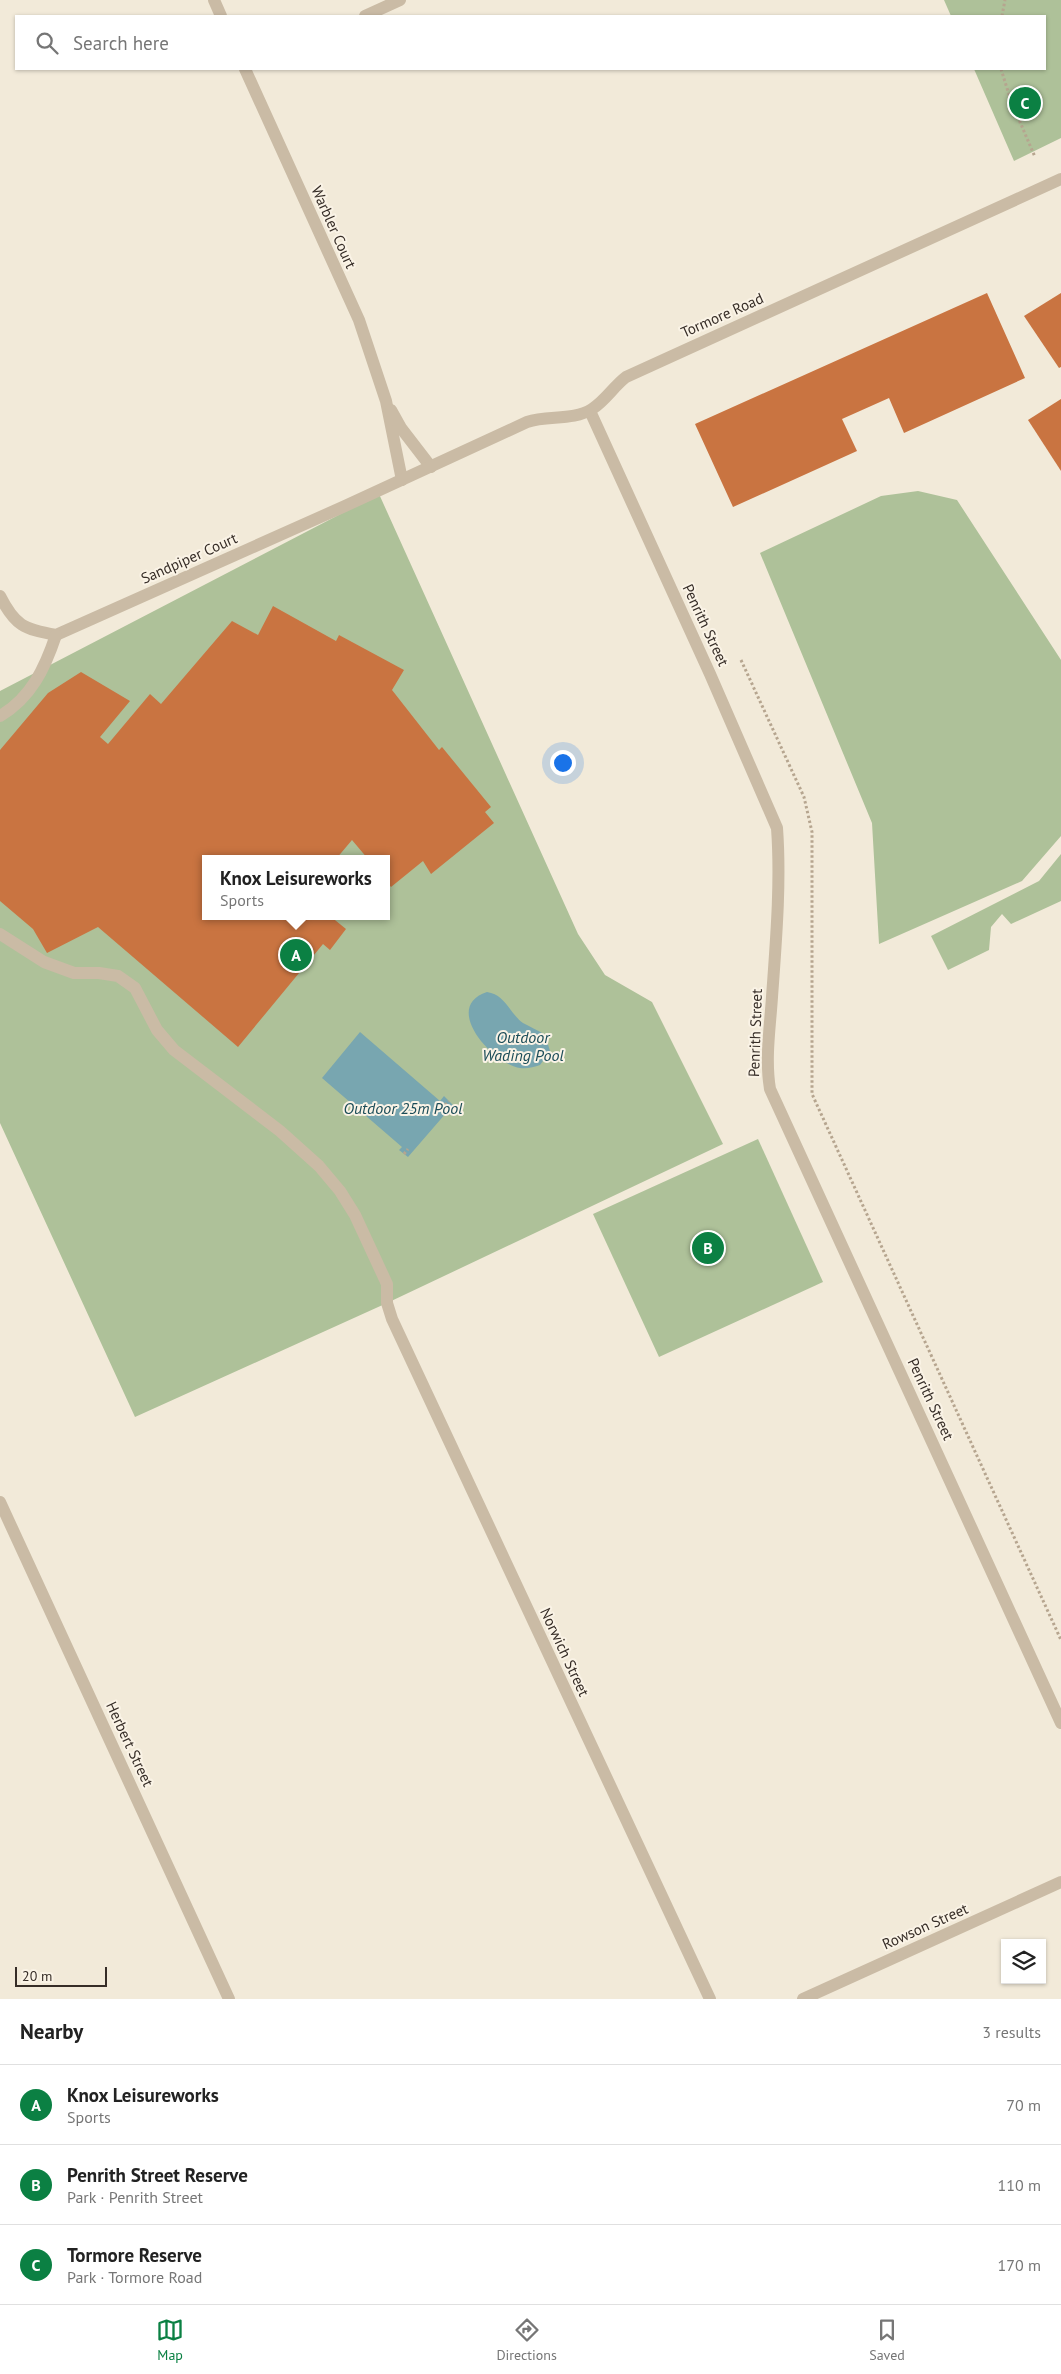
<!DOCTYPE html>
<meta charset="utf-8">
<style>
body{margin:0;font-family:"PT Sans",sans-serif;background:#f6f6f6;color:#222}
.controls{position:absolute;right:15px;bottom:15px;display:grid;overflow:hidden;border-radius:0px;box-shadow:0 1px 4px #0004}
.controls button{width:45px;height:45px;display:grid;place-items:center;padding:0;border:0;border-bottom:1px solid #e0e0e0;background:#fff;color:#222;font:25px sans-serif}
.scale{position:absolute;left:15px;bottom:12px;width:92px;box-sizing:border-box;padding-left:5px;border:2px solid #362d27;border-top:0;font-size:14px;line-height:18px;white-space:nowrap;color:#362d27;-webkit-text-stroke:4px #faf3e6;paint-order:stroke}
.you{position:absolute;left:562px;top:762px;width:18px;height:18px;margin:-12px;border:4px solid #fff;border-radius:50%;background:#1a73e8;box-shadow:0 0 0 8px #1a73e833}
.badge{display:grid;place-items:center;width:32px;height:32px;border-radius:50%;background:#0b8043;color:#fff;font-size:16px;font-weight:700}
.pin{position:absolute;translate:-50% -50%;border:2px solid #fff;box-shadow:0 1px 5px #0006}
.popup{position:absolute;left:202px;top:855px;width:188px;height:65px;box-sizing:border-box;display:grid;place-content:center;border-radius:0px;background:#fff;filter:drop-shadow(0 1px 4px #0005);font-size:16px;white-space:nowrap;color:#767676}
.popup b{font-size:19px;color:#222}
.popup::after{content:'';position:absolute;left:50%;top:100%;margin-left:-10px;border:10px solid transparent;border-top-color:#fff}
.list{margin:0;padding:0;list-style:none}
h2{display:flex;justify-content:space-between;align-items:center;height:65px;margin:0;padding:0 20px;font-size:21px}
h2 small{font-size:16px;font-weight:400;color:#767676}
.list li{display:grid;grid-template-columns:32px 1fr auto;gap:15px;align-items:center;box-sizing:border-box;height:80px;padding:0 20px;border-top:1px solid #e0e0e0}
.list b{display:block;font-size:19px;white-space:nowrap}
.list p{margin:0;font-size:16px;white-space:nowrap;color:#767676}
.list em{font-size:16px;font-style:normal;color:#767676}
.icon{flex:none;width:28px;height:28px;fill:none;stroke:currentColor;stroke-width:2;stroke-linecap:round;stroke-linejoin:round}
.map{position:relative;flex:none;width:1061px;height:1999px;overflow:hidden}
.search{position:absolute;background:#fff;box-shadow:0 1px 4px #0004;left:15px;right:15px;top:15px;height:55px;display:flex;align-items:center;gap:12px;box-sizing:border-box;padding:0 18px;border-radius:0px;color:#767676;font-size:19px}
.sheet{height:305px;background:#fff}
nav{display:flex;justify-content:space-around;align-items:center;box-sizing:border-box;height:70px;border-top:1px solid #e0e0e0;background:#fff;font-size:14px;color:#767676}
nav a{display:grid;justify-items:center;gap:2px}
nav .on{color:#0b8043}
.map>svg:first-child{display:block}
.green{fill:#aec199;fill-rule:evenodd}
.water{fill:#78a6b0}
.building{fill:#c97441}
.lines{fill:none;stroke-linecap:round;stroke-linejoin:round}
.path{stroke:#b6a58f;stroke-width:3;stroke-dasharray:2.5 2.5;stroke-linecap:butt}
.minor{stroke:#cabba5;stroke-width:12}
.labels{text-anchor:middle;dominant-baseline:central;stroke-width:4;stroke-linejoin:round;paint-order:stroke}
.street-label{font-size:15px;fill:#362d27;stroke:#faf3e6}
.water-label{font-size:16px;font-style:italic;fill:#1b4c58;stroke:#faf3e6}
</style>
<div class="map">
<svg width="1061" height="1999" viewBox="0 0 1061 1999">
<rect width="100%" height="100%" fill="#f2ead9"/>
<!-- green -->
<g class="green">
<polygon points="944,0 1061,0 1061,138 1014,161 974,69 1045,69 1045,16 951,16"/>
<polygon points="918,491 957,500 1061,660 1061,836 1022,881 879,944 872,823 760,553 881,496"/>
<path d="M379,494L578,934L605,975L652,1002L723,1144L387,1303L135,1417L0,1123V691ZM206,859H386V916H206Z"/>
<polygon points="1061,854 1061,901 1011,924 1002,914 991,927 989,950 948,970 931,936 1039,881"/>
<polygon points="758,1139 823,1282 659,1357 593,1214"/>
</g>
<!-- water -->
<g class="water">
<path d="M487,992C506,995 509,1013 523,1023C530,1027 538,1030 545,1035L550,1051L540,1065C534,1067 527,1069 520,1068C493,1064 441,1007 487,992Z"/>
<polygon points="360,1032 440,1101 444,1096 453,1105 408,1157 399,1150 402,1147 322,1078"/>
</g>
<!-- building -->
<g class="building">
<polygon points="987,293 1025,378 904,433 889,398 842,419 857,451 733,507 695,424"/>
<polygon points="1061,293 1061,367 1059,368 1024,316"/>
<polygon points="1061,399 1061,471 1028,420"/>
<polygon points="273,606 336,641 339,635 404,670 392,690 439,750 442,747 491,807 485,812 494,823 431,874 423,861 391,887 386,881 386,859 368,859 352,840 336,859 206,859 206,916 330,916 346,929 330,950 323,944 238,1047 98,927 47,953 33,929 0,901 0,750 48,693 81,672 130,701 100,737 108,744 150,694 161,704 232,621 258,635"/>
</g>
<g class="lines">
<!-- path -->
<g class="path">
<polyline points="1002,16 1005,0"/>
<polyline points="1001,69 1011,101 1035,157"/>
<polyline points="741,660 804,797 812,832 812,1094 1061,1640"/>
<polyline points="445,1105 449,1101"/>
<polyline points="404,1154 408,1149"/>
</g>
<!-- minor -->
<g class="minor">
<polyline points="214,0 221,16"/>
<polyline points="365,16 400,0"/>
<polyline points="245,69 359,320 386,401 402,480"/>
<polyline points="391,410 401,428 431,467"/>
<path d="M590,411L710,674L777,828C781,883 776,941 772,997C770,1028 765,1059 770,1089L1061,1723"/>
<path d="M0,596C15,626 24,629 56,635L345,506L527,422C548,415 573,421 592,409C605,401 614,386 626,377L1061,179"/>
<path d="M0,716C31,698 45,668 56,635"/>
<polyline points="0,934 44,962 74,973 99,973 118,976 135,988 157,1030 174,1050 280,1131 319,1166 340,1191 355,1215 387,1284 387,1303 392,1319 710,1999"/>
<polyline points="0,1502 229,1999"/>
<polyline points="803,1999 1061,1882"/>
</g>
</g>
<g class="labels">
<!-- street labels -->
<g class="street-label">
<text transform="translate(334 227) rotate(66)">Warbler Court</text>
<text transform="translate(722 315) rotate(-24)">Tormore Road</text>
<text transform="translate(189 558) rotate(-24)">Sandpiper Court</text>
<text transform="translate(706 625) rotate(65)">Penrith Street</text>
<text transform="translate(755 1033) rotate(-88)">Penrith Street</text>
<text transform="translate(931 1399) rotate(65)">Penrith Street</text>
<text transform="translate(565 1652) rotate(65)">Norwich Street</text>
<text transform="translate(130 1744) rotate(65)">Herbert Street</text>
<text transform="translate(925 1926) rotate(-24)">Rowson Street</text>
</g>
<!-- water labels -->
<g class="water-label">
<text x="523" y="1037">Outdoor<tspan x="523" dy="18">Wading Pool</tspan></text>
<text x="403" y="1108">Outdoor 25m Pool</text>
</g>
</g>
</svg>
<div class="controls">
<button><svg class="icon" aria-label="layers" viewBox="0 0 24 24"><path d="M12 4l9 5-9 5-9-5zM3 14l9 5 9-5"/></svg></button>
</div>
<div class="scale">20 m</div>
<div class="you"></div>
<div class="pin badge" style="left:296px;top:955px">A</div>
<div class="popup"><b>Knox Leisureworks</b>Sports</div>
<div class="pin badge" style="left:708px;top:1248px">B</div>
<div class="pin badge" style="left:1025px;top:103px">C</div>
<div class="search"><svg class="icon" aria-label="search" viewBox="0 0 24 24"><circle cx="10" cy="10" r="6"/><path d="M15 15l6 6"/></svg>Search here</div>
</div>
<section class="sheet">
<h2>Nearby<small>3 results</small></h2>
<ul class="list">
<li><span class="badge">A</span><div><b>Knox Leisureworks</b><p>Sports</p></div><em>70 m</em></li>
<li><span class="badge">B</span><div><b>Penrith Street Reserve</b><p>Park · Penrith Street</p></div><em>110 m</em></li>
<li><span class="badge">C</span><div><b>Tormore Reserve</b><p>Park · Tormore Road</p></div><em>170 m</em></li>
</ul>
</section>
<nav>
<a class="on"><svg class="icon" aria-label="map" viewBox="0 0 24 24"><path d="M3 6l6-2 6 2 6-2v14l-6 2-6-2-6 2zM9 4v14M15 6v14"/></svg>Map</a>
<a><svg class="icon" aria-label="directions" viewBox="0 0 24 24"><path d="M12 3l9 9-9 9-9-9zM9 14v-3h6M13 9l2 2-2 2"/></svg>Directions</a>
<a><svg class="icon" aria-label="saved" viewBox="0 0 24 24"><path d="M7 4h10v16l-5-4-5 4z"/></svg>Saved</a>
</nav>
